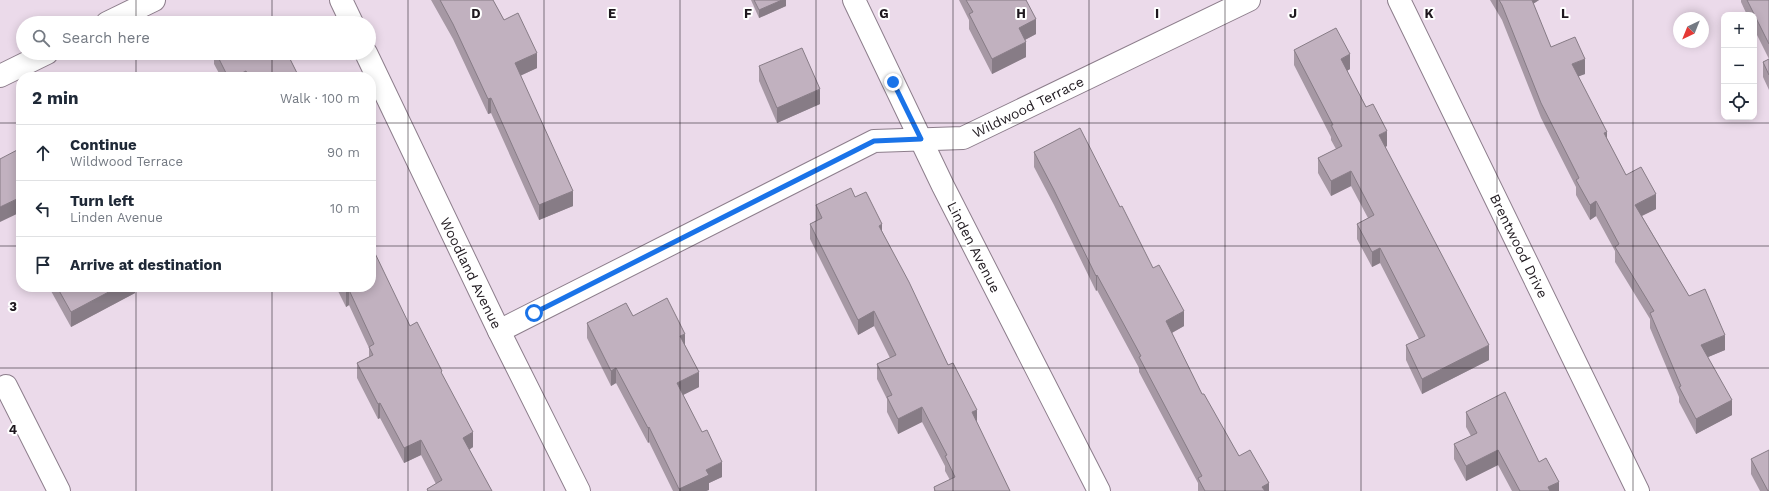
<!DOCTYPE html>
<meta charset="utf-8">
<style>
body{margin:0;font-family:"Work Sans",sans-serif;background:#f2f2f3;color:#1f2937}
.controls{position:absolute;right:12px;top:12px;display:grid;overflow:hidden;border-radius:8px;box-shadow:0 2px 10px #0003}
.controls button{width:36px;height:36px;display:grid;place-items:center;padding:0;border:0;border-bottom:1px solid #e0e1e3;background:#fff;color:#1f2937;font:20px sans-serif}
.compass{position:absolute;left:1673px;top:12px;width:36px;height:36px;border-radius:50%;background:#fff;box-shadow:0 2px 10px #0003;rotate:223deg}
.stop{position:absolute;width:12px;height:12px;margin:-9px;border:3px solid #1a73e8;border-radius:50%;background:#fff}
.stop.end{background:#1a73e8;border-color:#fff;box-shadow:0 1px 4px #0008}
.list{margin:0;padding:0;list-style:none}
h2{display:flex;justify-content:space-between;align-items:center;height:52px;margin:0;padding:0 16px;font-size:17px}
h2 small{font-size:13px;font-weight:400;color:#747a83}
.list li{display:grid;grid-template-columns:26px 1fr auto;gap:12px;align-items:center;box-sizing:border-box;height:56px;padding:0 16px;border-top:1px solid #e0e1e3}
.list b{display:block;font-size:15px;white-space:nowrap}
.list p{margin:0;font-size:13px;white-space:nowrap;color:#747a83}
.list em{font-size:13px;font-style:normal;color:#747a83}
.icon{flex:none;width:22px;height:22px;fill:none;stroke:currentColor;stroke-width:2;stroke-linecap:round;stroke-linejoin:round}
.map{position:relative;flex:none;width:1769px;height:491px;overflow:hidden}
.search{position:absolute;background:#fff;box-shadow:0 2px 10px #0003;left:16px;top:16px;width:360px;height:44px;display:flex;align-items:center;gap:10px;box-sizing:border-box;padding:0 14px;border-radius:22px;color:#747a83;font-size:15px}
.panel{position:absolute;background:#fff;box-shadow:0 2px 10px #0003;left:16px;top:72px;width:360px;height:220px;border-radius:16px}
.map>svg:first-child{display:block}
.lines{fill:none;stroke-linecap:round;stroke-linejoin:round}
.minor-casing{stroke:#8d7e8c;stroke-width:24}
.minor{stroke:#fff;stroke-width:22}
.wall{fill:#a698a4}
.shaded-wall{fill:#877c86}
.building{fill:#c1b1bf;stroke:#877c86}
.route{stroke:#1a73e8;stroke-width:5}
.grid{fill:none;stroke:#1e181e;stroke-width:1;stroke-opacity:0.55}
.labels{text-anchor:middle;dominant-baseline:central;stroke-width:4;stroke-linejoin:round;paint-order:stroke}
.street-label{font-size:14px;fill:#1e181e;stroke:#fff}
.grid-label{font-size:13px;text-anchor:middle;font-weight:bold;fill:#1e181e;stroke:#fff;stroke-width:4;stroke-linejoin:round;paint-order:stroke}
</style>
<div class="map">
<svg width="1769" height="491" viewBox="0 0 1769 491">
<rect width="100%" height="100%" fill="#ebdaea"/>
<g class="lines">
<defs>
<g id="minor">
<polyline points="341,0 352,23"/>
<polyline points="854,0 943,186 1099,491"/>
<polyline points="1399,0 1638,491"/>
<polyline points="107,23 154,0"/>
<polyline points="366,53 499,331 579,491"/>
<polyline points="0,76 47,53"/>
<polyline points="499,331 874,141 963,138 1249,0"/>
<polyline points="6,386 59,491"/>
</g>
</defs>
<!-- minor casing -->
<use href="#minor" class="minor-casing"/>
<!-- minor -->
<use href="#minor" class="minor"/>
</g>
<!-- wall -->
<g class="wall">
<polygon points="431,0 493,0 504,20 537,68 520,76 573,206 539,220 491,113 488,114 453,39"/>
<polygon points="751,0 786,0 786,6 759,18"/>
<polygon points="959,0 1026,0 1036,34 1025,40 1026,57 992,74 969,29 969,20"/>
<polygon points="1490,0 1539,0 1533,4 1551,47 1585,74 1578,76 1607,139 1626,175 1656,209 1642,216 1689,296 1725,350 1708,357 1732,415 1696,434 1679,402 1679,397 1650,328 1650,319 1615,262 1615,251 1596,216 1590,220 1576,195 1576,187 1541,118 1502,20"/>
<polygon points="1741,0 1769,0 1769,90 1763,77 1763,62 1769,59 1754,29 1754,15 1747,15 1741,2"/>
<polygon points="1294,50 1350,69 1347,71 1387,146 1385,147 1489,360 1422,394 1406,360 1406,345 1419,339 1380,263 1372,267 1357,239 1357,224 1368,218 1351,186 1331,196 1318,173 1318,158 1336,149 1331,140 1331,137 1294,65"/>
<polygon points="214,53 287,53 299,77 221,77 214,64"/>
<polygon points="759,66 820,104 777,123 759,81"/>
<polygon points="1034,152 1120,207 1184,326 1172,333 1202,394 1239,456 1269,491 1198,491 1198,483 1139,372 1139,368 1097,290 1096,291 1054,205 1034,167"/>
<polygon points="855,197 882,231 977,423 1010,491 934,491 934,487 950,480 945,471 945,466 922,422 898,434 887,412 887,399 877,379 877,364 890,358 874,326 858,335 810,239 810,224 816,221 816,205"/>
<polygon points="51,287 135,287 135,293 71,327 51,291"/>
<polygon points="336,287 371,287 410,326 442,375 473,447 469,450 492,491 427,491 427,489 436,484 421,455 404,463 380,418 378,419 357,378 357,363 369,357 369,348 349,305 346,307"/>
<polygon points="633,316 685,347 699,387 683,395 722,477 709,483 709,490 706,491 673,491 649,442 648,443 616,383 611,386 587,338 587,323"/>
<polygon points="1466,412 1539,462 1559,491 1512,491 1498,465 1466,481 1454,459 1454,444 1471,436 1466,427"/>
<polygon points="1751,459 1769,491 1760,491 1751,474"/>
</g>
<!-- shaded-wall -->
<g class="shaded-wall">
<polygon points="782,0 786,0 786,6 759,18 759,10"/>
<polygon points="1528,0 1539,0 1528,7"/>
<polygon points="1036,19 1036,34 1019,43 1019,28"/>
<polygon points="1026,42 1026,57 992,74 992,59"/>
<polygon points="537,53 537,68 515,78 515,63"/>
<polygon points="1350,54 1350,69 1341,74 1341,59"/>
<polygon points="1585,59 1585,74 1572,79 1572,64"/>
<polygon points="246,71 246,77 234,77"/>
<polygon points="820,89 820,104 777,123 777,108"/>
<polygon points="491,98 491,113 488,114 488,99"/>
<polygon points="1387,131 1387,146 1379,150 1379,135"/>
<polygon points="1607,132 1607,146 1604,133"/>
<polygon points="1351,171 1351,186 1331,196 1331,181"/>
<polygon points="573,191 573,206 539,220 539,205"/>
<polygon points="1656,194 1656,209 1635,219 1635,205"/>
<polygon points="21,197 21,212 0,222 0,207"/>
<polygon points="1596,201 1596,216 1590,220 1590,205"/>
<polygon points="882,224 882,239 879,226"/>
<polygon points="1380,248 1380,263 1372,267 1372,252"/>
<polygon points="1097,275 1097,290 1096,291 1096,276"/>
<polygon points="118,287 135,287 135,293 71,327 71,312"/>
<polygon points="349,290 349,305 346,307 346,292"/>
<polygon points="874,311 874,326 858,335 858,320"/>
<polygon points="1184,311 1184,326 1166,336 1166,321"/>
<polygon points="685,334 685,349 680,336"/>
<polygon points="1725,335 1725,350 1701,360 1701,345"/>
<polygon points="1489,345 1489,360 1422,394 1422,379"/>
<polygon points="616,368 616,383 611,386 611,371"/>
<polygon points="699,372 699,387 677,398 677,383"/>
<polygon points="1732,400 1732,415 1696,434 1696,419"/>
<polygon points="380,403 380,418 378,419 378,404"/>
<polygon points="922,407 922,422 898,434 898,419"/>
<polygon points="977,410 977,425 972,412"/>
<polygon points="649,427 649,442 648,443 648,428"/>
<polygon points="473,432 473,447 463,453 463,438"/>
<polygon points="421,440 421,455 404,463 404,448"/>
<polygon points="1498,450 1498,465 1466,481 1466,466"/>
<polygon points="722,462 722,477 709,483 709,490 706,491 679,491 679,489 706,470"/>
<polygon points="1559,482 1559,491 1548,491 1548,487"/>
<polygon points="1269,483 1269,491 1262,491 1262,487"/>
</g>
<!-- building -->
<g class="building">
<polygon points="440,0 493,0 504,20 518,13 537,53 515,63 573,191 539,205 491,98 488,99 453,24"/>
<polygon points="754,0 782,0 759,10"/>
<polygon points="966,0 1026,0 1036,19 1019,28 1026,42 992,59 969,14 973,12"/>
<polygon points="1499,0 1532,0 1551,47 1575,37 1585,59 1572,64 1607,132 1604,133 1626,175 1641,167 1656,194 1635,205 1689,296 1705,289 1725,335 1701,345 1732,400 1696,419 1679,387 1681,386 1650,313 1654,311 1615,247 1619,244 1596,201 1590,205 1576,180 1579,178 1541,103 1502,5"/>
<polygon points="1747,0 1769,0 1769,44"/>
<polygon points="1336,28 1350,54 1341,59 1366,107 1373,104 1387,131 1379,135 1489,345 1422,379 1406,345 1425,336 1380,248 1372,252 1357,224 1374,215 1351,171 1331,181 1318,158 1342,146 1331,125 1333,125 1294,50"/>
<polygon points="802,48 820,89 777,108 759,66"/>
<polygon points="216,53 287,53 299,77 249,77 246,71 234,77 228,77"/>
<polygon points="1769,59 1769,75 1763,62"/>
<polygon points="1080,128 1120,207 1122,206 1153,268 1159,265 1184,311 1166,321 1202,394 1204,394 1239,456 1250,450 1269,483 1262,487 1265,491 1205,491 1198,478 1202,476 1139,357 1141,356 1097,275 1096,276 1054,190 1034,152"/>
<polygon points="21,148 21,197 0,207 0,159"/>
<polygon points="851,188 855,197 866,192 882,224 879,226 909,282 948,365 953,363 977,410 972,412 1010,491 935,491 934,487 955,477 945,456 947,455 922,407 898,419 887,397 892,395 877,364 896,355 874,311 858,320 810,224 822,218 816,205"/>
<polygon points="371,245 410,326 417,322 442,371 441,372 473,432 463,438 492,491 428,491 427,489 442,480 421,440 404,448 380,403 378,404 357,363 373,355 369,347 374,344 349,290 346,292 343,287 371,287"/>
<polygon points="57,287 118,287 71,312"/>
<polygon points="667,298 685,334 680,336 699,372 677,383 702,432 707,430 722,462 706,470 709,475 679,489 649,427 648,428 616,368 611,371 587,323 626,303 633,316"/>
<polygon points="1505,392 1539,462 1546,458 1559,482 1548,487 1550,491 1520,491 1498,450 1466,466 1454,444 1477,433 1466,412"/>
<polygon points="1769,450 1769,491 1768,491 1751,459"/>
</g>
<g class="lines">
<!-- route -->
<polyline class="route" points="534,313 874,141 921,139 893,82"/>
</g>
<!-- grid -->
<path class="grid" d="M136,0V23M272,0V23M408,0V491M544,0V491M680,0V491M816,0V491M953,0V491M1089,0V491M1225,0V491M1361,0V491M1497,0V491M1633,0V491M136,53V77M272,53V77M0,123H21M371,123H1769M0,246H21M371,246H1769M136,287V491M272,287V491M0,368H1769"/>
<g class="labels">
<!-- street labels -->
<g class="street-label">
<text transform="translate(1028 107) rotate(-26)">Wildwood Terrace</text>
<text transform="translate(1519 246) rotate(64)">Brentwood Drive</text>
<text transform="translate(974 247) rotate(63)">Linden Avenue</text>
<text transform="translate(471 273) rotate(64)">Woodland Avenue</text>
</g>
</g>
<g class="grid-label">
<text x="476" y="18">D</text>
<text x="612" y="18">E</text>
<text x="748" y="18">F</text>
<text x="884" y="18">G</text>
<text x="1021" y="18">H</text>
<text x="1157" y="18">I</text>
<text x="1293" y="18">J</text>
<text x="1429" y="18">K</text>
<text x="1565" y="18">L</text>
<text x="13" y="311">3</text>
<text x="13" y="434">4</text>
</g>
</svg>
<div class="controls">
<button>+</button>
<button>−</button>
<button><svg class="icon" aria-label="locate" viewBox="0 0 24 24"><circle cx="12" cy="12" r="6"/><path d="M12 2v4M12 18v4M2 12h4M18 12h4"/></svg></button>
</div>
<svg class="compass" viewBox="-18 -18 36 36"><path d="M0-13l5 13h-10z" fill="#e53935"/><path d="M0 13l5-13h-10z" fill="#747a83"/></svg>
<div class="stop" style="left:534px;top:313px"></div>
<div class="stop end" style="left:893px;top:82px"></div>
<div class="search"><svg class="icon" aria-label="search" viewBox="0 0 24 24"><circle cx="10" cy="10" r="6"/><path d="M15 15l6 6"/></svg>Search here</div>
<section class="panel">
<h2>2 min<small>Walk · 100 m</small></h2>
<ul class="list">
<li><svg class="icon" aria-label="ahead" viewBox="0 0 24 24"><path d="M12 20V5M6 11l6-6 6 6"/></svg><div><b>Continue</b><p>Wildwood Terrace</p></div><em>90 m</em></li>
<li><svg class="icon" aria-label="left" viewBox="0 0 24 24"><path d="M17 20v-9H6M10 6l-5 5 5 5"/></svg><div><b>Turn left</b><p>Linden Avenue</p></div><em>10 m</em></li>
<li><svg class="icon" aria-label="arrive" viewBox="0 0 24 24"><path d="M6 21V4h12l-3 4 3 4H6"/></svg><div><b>Arrive at destination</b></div></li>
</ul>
</section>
</div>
